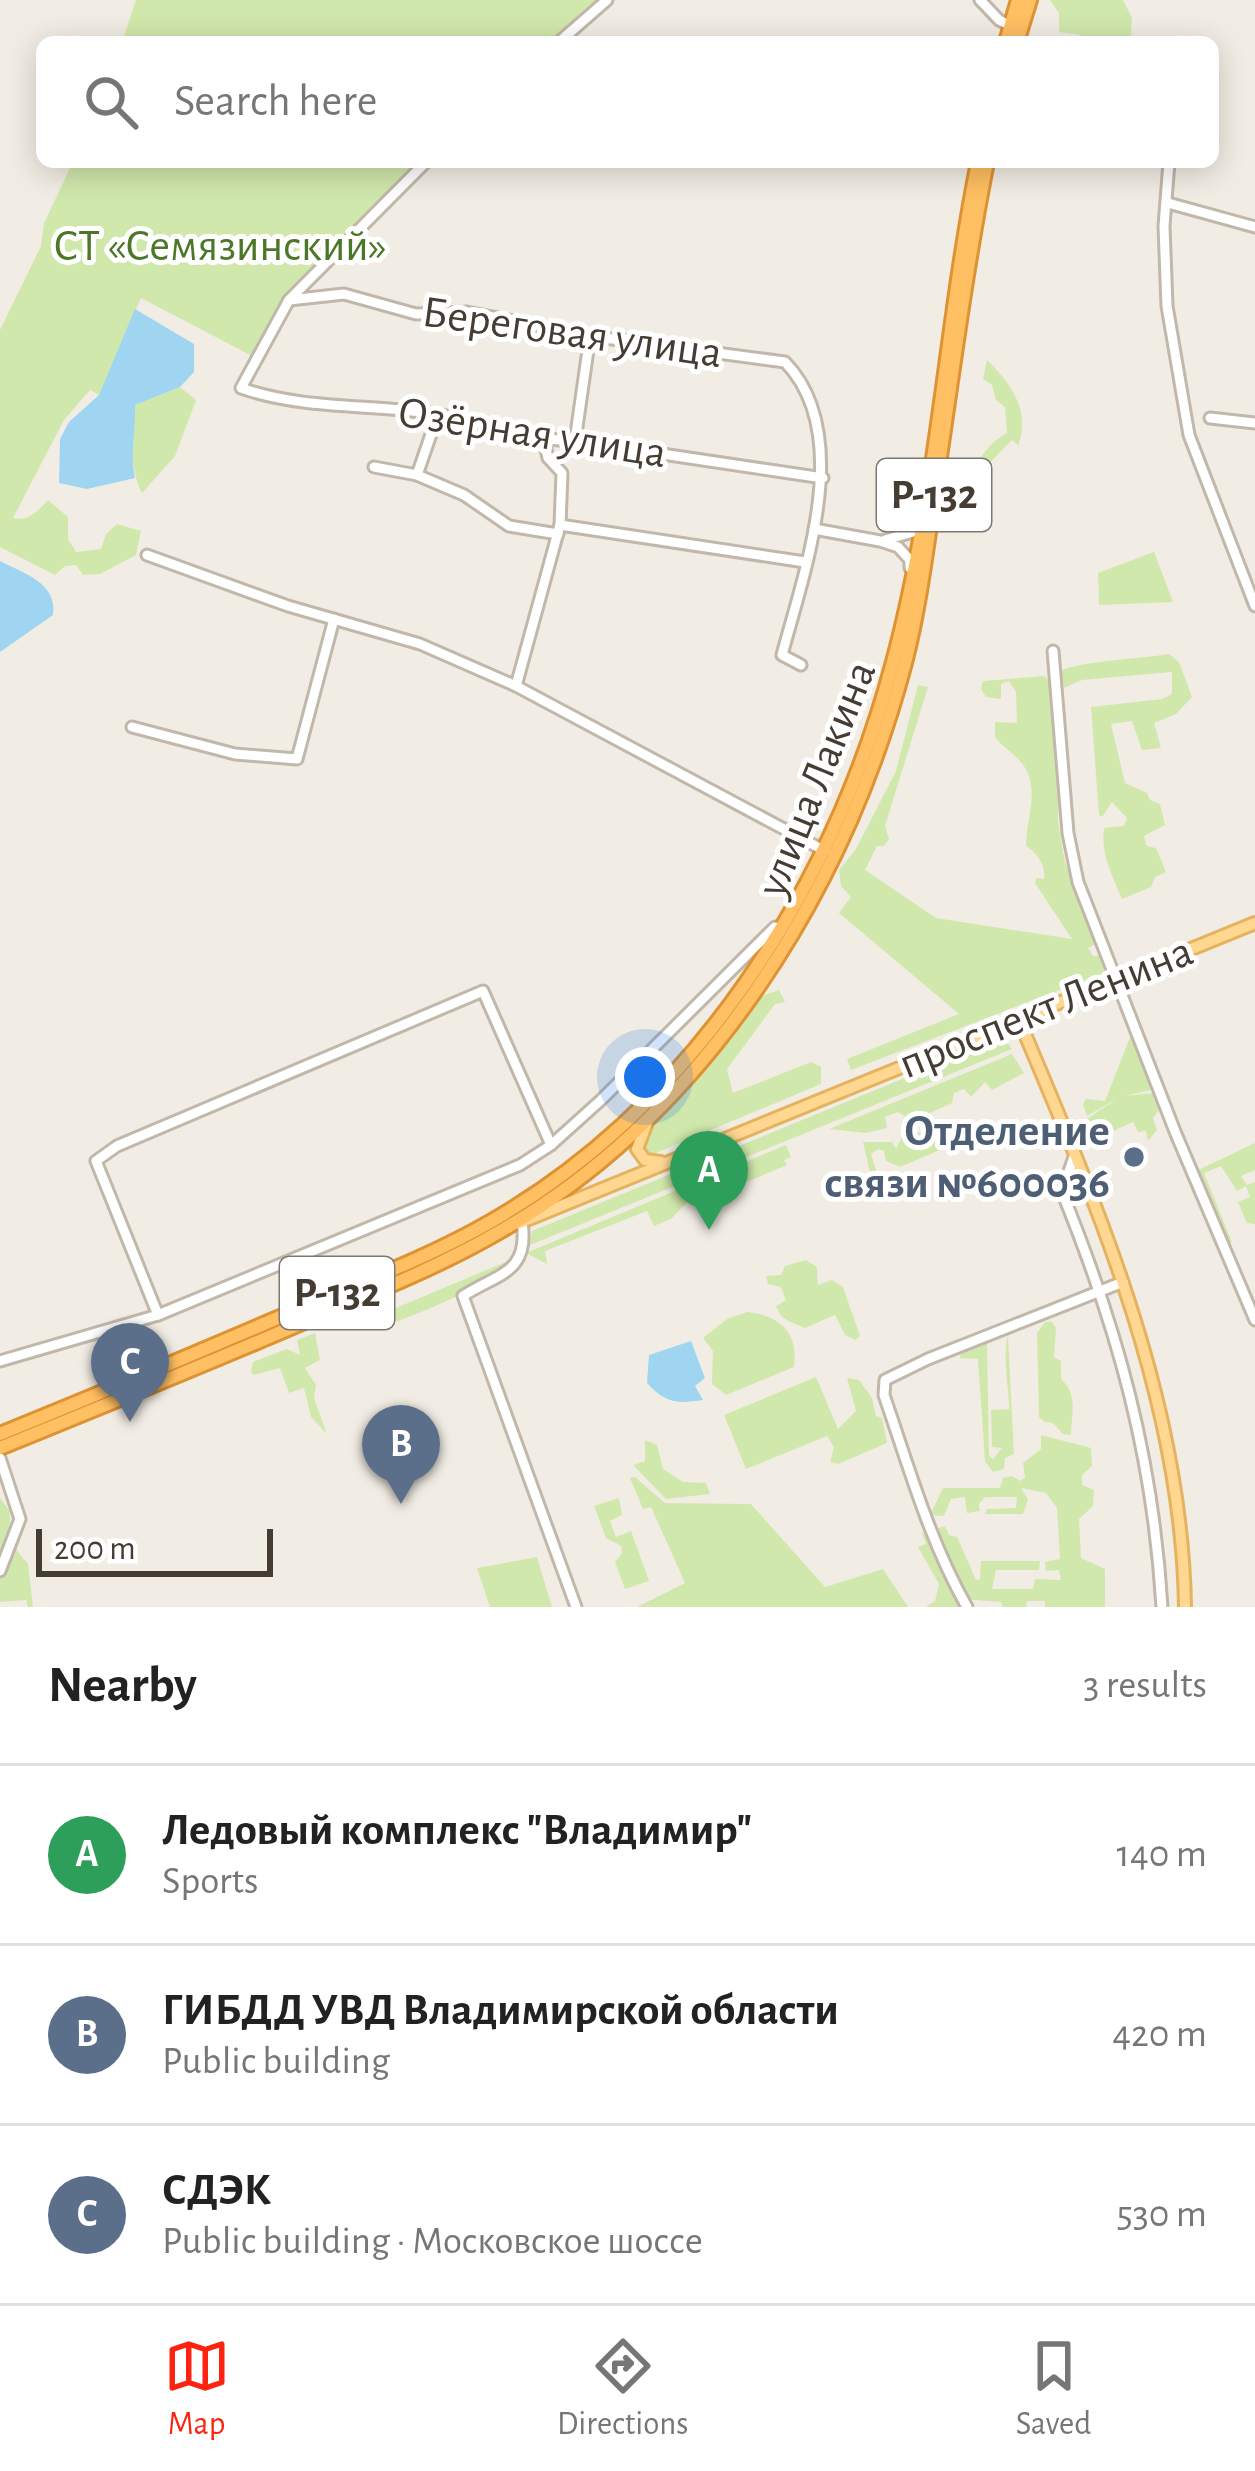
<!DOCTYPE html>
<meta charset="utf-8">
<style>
body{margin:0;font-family:"Alegreya Sans",sans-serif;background:#f6f6f6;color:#222}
.scale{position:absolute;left:36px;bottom:30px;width:237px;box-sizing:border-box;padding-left:12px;border:6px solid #453d34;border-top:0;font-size:33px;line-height:42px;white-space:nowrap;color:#453d34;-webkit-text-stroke:9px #fff;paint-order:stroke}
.you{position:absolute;left:645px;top:1077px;width:42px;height:42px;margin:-30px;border:9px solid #fff;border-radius:50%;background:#1a73e8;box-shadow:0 0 0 18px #1a73e833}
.badge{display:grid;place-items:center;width:78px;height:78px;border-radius:50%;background:#fd2311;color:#fff;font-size:39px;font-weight:700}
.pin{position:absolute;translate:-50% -99px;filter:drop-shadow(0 3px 6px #0008)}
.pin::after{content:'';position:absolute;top:63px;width:42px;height:36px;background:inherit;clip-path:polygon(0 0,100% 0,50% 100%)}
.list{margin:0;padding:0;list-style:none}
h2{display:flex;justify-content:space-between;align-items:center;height:156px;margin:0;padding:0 48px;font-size:51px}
h2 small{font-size:39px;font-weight:400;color:#767676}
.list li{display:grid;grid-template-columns:78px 1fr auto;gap:36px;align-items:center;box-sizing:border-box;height:180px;padding:0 48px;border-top:3px solid #e0e0e0}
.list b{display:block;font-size:45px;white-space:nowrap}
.list p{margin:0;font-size:39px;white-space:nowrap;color:#767676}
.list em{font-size:39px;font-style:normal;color:#767676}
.icon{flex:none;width:66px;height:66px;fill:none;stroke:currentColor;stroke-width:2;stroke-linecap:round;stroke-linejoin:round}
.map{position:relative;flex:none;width:1255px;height:1607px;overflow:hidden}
.search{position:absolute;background:#fff;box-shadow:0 6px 30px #0003;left:36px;right:36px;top:36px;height:132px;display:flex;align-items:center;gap:30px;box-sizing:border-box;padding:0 42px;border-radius:18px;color:#767676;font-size:45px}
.sheet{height:696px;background:#fff}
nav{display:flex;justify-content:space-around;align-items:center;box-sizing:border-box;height:168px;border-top:3px solid #e0e0e0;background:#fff;font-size:33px;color:#767676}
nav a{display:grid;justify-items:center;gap:6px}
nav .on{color:#fd2311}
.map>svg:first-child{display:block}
.green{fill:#d1e8ac}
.water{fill:#9fd5f1}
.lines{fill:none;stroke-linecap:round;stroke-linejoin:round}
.minor-casing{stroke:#c1b7aa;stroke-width:15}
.major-casing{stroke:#e5b360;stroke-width:16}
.highway-casing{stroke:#df9231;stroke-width:18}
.minor{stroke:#fff;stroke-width:9}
.major{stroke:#ffd791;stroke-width:10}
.highway{stroke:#ffbf63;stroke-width:12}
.service-dot{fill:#5c6f8a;stroke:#fff;stroke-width:4.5}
.labels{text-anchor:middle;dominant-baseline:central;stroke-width:10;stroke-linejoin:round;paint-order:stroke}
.shield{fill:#fff;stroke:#7d7771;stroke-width:3}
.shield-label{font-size:42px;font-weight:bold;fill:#453d34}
.park-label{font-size:45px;fill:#4b7727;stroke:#fff}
.street-label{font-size:45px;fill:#453d34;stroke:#fff}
.service-label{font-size:45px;font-weight:bold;fill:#4e5e75;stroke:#fff;text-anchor:end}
</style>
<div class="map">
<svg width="1255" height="1607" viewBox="0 0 1255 1607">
<rect width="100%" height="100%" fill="#f2ede4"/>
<!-- green -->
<g class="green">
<polygon points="136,0 615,0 568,42 122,42"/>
<polygon points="1050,0 1123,0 1132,18 1131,36 1081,42 1081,35 1059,32 1059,13"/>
<path d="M73,162H436L288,296L252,356L141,298L99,395L90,390L64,420L13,518C28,522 38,511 48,500L68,517V539L76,552L101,549L106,534L117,524L141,531L136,555L100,574L83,575L76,565L65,566L55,575L0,547V330L41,246L44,223Z"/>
<path d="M987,360C1009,381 1032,411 1018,445L1012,440L972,481L965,495L962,489C976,467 983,446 1007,433L1005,407L996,400L992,385L983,379Z"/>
<path d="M180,387L196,400L175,456L142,493C127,464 136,437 135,405Z"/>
<polygon points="1154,552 1173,602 1099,605 1098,573"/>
<path d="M1169,654L1179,662L1192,697L1176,714L1154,723L1161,748L1142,750L1132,721L1111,724L1125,783L1147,793L1150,800L1160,804L1165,825L1144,836L1147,846L1156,848L1166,872L1155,877L1151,887L1122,899C1112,875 1100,852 1104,828L1124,826L1127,818L1112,802L1102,817L1099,815L1091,707L1162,699L1172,694V672L1082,680L1064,688L1061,671C1074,662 1146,658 1169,654Z"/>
<path d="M1044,676L1051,683L1058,761V822L1065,862L1098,943L1088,948L1093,956H1102L1104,973L851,1070L847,1059L959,1014L839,913L851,897L841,886L839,870L856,849L896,771L918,685L928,687L885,826L889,839L884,846H877L865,870L936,918L1072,939L1035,883L1036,878L1044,879C1046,865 1037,853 1026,846C1026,818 1040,792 1024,766C1016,754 1003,748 995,737V722L1017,723L1016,692L1009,681L1001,684V699L986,697L981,689L983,681Z"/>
<polygon points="779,990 785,1002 775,1004 727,1069 733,1093 811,1062 821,1067 821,1084 651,1155 643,1153 643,1138 649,1130 725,1045 764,995"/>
<polygon points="1131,1035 1152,1090 1124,1096 1154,1093 1160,1108 1153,1118 1157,1130 1148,1141 1146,1131 1138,1132 1133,1122 1096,1139 1087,1119 1118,1098 1087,1116 1083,1104 1086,1099 1105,1101"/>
<polygon points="997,1040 1006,1041 1012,1049 530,1245 532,1231"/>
<polygon points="1012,1054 1024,1073 992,1090 985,1082 971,1097 964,1089 954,1093 952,1103 912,1121 898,1112 885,1117 887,1128 866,1133 829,1129"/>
<polygon points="950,1130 954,1144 900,1167 886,1161 884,1151 878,1149 871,1154 876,1170 871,1177 863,1142 892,1142 896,1149 905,1131 921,1133 925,1141 939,1131"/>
<polygon points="1255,1143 1255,1170 1241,1176 1247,1185 1255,1182 1255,1224 1247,1223 1238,1202 1250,1197 1246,1186 1237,1191 1221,1166 1204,1173 1232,1242 1225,1245 1194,1172"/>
<polygon points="786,1145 791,1157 784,1160 787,1165 714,1196 697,1199 690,1185"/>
<polygon points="682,1188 688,1201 671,1219 654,1226 647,1211 545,1251 547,1264 526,1253"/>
<path d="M806,1260L817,1267L818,1285L832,1280L843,1287L860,1336L855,1340L845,1335L835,1315L805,1328C792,1322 781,1321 776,1306L786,1300L781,1287L768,1284L766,1276L781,1275L785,1266Z"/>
<path d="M508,1261C492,1285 416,1315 387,1325L376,1320L379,1315Z"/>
<path d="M747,1312C779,1315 799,1332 794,1367L726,1395L712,1384L713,1351L703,1338L727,1319Z"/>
<path d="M1045,1322H1052L1056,1328L1054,1357L1061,1361V1379C1079,1394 1071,1419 1071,1435L1063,1434L1053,1423L1045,1422L1039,1417L1037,1333Z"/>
<polygon points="315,1333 320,1360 305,1368 316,1385 314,1398 327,1434 311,1417 304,1388 289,1393 280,1368 254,1375 251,1372 253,1362 287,1349 300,1355 297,1340"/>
<path d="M1008,1335L1014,1454L1005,1458L1004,1469L993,1472L985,1461L978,1359L960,1358L961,1353L987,1343L989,1456L993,1459L1002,1448L992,1447L991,1410L1009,1409C1009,1385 1002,1358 1008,1335Z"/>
<polygon points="816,1377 838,1429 856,1411 847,1378 859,1380 872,1398 876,1416 882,1418 887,1443 838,1464 830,1462 834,1447 827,1436 746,1469 724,1415"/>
<polygon points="1041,1435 1091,1448 1092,1466 1082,1475 1082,1485 1094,1490 1093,1506 1079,1519 1081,1558 1105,1569 1105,1607 1045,1607 1045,1601 1027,1601 1026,1607 1003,1607 1001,1602 962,1599 962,1607 926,1607 935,1601 939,1584 918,1547 926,1544 922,1533 945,1526 949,1535 957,1537 976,1580 980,1579 981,1561 1040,1561 1039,1570 996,1570 992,1589 1033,1589 1035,1579 1061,1580 1059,1570 1046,1571 1045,1562 1060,1559 1057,1508 1046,1493 1021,1488 1028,1499 1023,1514 985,1514 987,1509 1016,1508 1017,1497 985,1497 979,1504 980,1511 967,1513 965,1497 951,1499 944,1516 930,1515 943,1488 1000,1488 1003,1478 1012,1476 1021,1481 1025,1477 1023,1463 1041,1449"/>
<polygon points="645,1440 657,1445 663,1469 683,1482 706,1483 710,1494 666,1499 633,1465 645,1461"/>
<polygon points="635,1477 665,1503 751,1504 825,1587 883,1569 908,1607 637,1607 685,1583 651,1507 643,1509 630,1478"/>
<path d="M0,1498L10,1511C9,1531 12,1550 28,1563L33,1607H28L26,1600L0,1602Z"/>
<polygon points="619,1498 622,1515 610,1521 616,1537 631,1531 649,1581 625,1589 615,1562 622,1553 621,1546 606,1538 594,1506"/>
<polygon points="537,1557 552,1607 490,1607 477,1568"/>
</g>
<!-- water -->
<g class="water">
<path d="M135,309L194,344V372L180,387L135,405C136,431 130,453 135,478L87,489L59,483L60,439L69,422L99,395Z"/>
<path d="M0,561C23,573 58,583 53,615L0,652Z"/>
<path d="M691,1341L705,1378L695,1386L703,1400C677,1404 665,1403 647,1383L649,1355Z"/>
</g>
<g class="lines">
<defs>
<g id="minor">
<polyline points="980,0 999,20 1011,26"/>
<polyline points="559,42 607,0"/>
<path d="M426,162L289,300L241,388C303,410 372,404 436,414C483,422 527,440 575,441L823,478"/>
<polyline points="1169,162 1164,226 1167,306 1189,435 1255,606"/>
<polyline points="1168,203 1255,227"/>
<path d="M289,300L344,294L416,314L467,312L590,336L785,362C855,434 804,572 782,655L801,665"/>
<polyline points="1210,418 1255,423"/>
<polyline points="575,441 590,336"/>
<polyline points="374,467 417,475 464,495 509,526 558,534"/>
<polyline points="417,475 438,414"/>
<polyline points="560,525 805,562"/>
<polyline points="814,529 880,541 898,547 910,560 910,568"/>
<polyline points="885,540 913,532 921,501"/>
<polyline points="147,555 288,606 420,644 516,686 825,851"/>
<polyline points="1053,651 1068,833 1078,882 1176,1134 1255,1320"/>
<polyline points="516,686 560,525 562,473 548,458 544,440"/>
<polyline points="132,727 235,754 297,759 334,619"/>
<path d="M1074,1157L1062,1192C1118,1330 1153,1457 1162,1607"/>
<path d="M522,1222C530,1274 496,1274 463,1296L576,1607"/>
<polyline points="158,1315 96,1161 117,1146 483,991 551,1145"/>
<polyline points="0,1361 158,1315 520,1165 551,1145 601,1100 775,927"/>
<polyline points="0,1458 20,1519 0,1571"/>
<path d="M967,1607C929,1540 909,1467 884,1395L885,1380L928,1359L1123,1282"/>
</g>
<g id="major">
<path d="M1019,1020C1098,1207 1182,1401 1185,1607"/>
<polyline points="647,1123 637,1149 645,1160 661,1162"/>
<polyline points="519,1223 1255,923"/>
</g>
<g id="highway">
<polyline points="1006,42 1018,0"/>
<polyline points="1017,42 1030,0"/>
<path d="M0,1434C101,1393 201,1351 301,1308C364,1281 431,1256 490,1222C696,1104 833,887 893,662C937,499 945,327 978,162"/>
<path d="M0,1448C101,1407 202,1366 302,1323C368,1295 437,1268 499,1232C707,1113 845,890 905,663C920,605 927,544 936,484C952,377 966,268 987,162"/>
</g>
</defs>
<!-- minor casing -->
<use href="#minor" class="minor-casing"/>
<!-- major casing -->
<use href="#major" class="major-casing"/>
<!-- highway casing -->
<use href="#highway" class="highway-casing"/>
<!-- minor -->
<use href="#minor" class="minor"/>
<!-- major -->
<use href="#major" class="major"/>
<!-- highway -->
<use href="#highway" class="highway"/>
</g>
<!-- markers -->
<circle class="service-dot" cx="1134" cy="1157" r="12"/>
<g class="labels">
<!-- shield labels -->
<g class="shield">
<rect x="877" y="459" width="114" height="72" rx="9"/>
<rect x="280" y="1257" width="114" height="72" rx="9"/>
</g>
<g class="shield-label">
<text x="934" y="495">Р-132</text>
<text x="337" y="1293">Р-132</text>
</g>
<!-- park labels -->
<g class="park-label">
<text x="220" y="246">СТ «Семязинский»</text>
</g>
<!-- street labels -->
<g class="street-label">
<text transform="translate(572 333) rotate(8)">Береговая улица</text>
<text transform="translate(532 433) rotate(9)">Озёрная улица</text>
<text transform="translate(817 779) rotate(-68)">улица Лакина</text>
<text transform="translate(1046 1008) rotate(-22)">проспект Ленина</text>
</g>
<!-- service labels -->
<g class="service-label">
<text x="1110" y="1131">Отделение<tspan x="1110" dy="52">связи №600036</tspan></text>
</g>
</g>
</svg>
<div class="scale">200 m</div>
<div class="you"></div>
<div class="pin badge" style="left:709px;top:1230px;background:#2e9e5b">A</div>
<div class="pin badge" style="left:401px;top:1504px;background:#5c6f8a">B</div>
<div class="pin badge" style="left:130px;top:1422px;background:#5c6f8a">C</div>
<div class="search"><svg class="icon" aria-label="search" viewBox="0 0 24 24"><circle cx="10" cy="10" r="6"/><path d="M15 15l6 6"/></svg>Search here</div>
</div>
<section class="sheet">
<h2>Nearby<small>3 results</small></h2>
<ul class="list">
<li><span class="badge" style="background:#2e9e5b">A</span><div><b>Ледовый комплекс &quot;Владимир&quot;</b><p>Sports</p></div><em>140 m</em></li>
<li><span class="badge" style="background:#5c6f8a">B</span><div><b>ГИБДД УВД Владимирской области</b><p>Public building</p></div><em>420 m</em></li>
<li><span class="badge" style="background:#5c6f8a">C</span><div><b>СДЭК</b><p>Public building · Московское шоссе</p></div><em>530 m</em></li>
</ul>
</section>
<nav>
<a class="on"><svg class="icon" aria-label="map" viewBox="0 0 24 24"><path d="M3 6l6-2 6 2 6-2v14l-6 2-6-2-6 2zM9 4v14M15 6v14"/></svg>Map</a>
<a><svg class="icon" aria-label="directions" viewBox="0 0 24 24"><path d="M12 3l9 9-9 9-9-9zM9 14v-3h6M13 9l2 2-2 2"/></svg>Directions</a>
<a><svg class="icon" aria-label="saved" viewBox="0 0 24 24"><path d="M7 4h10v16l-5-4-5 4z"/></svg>Saved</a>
</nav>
